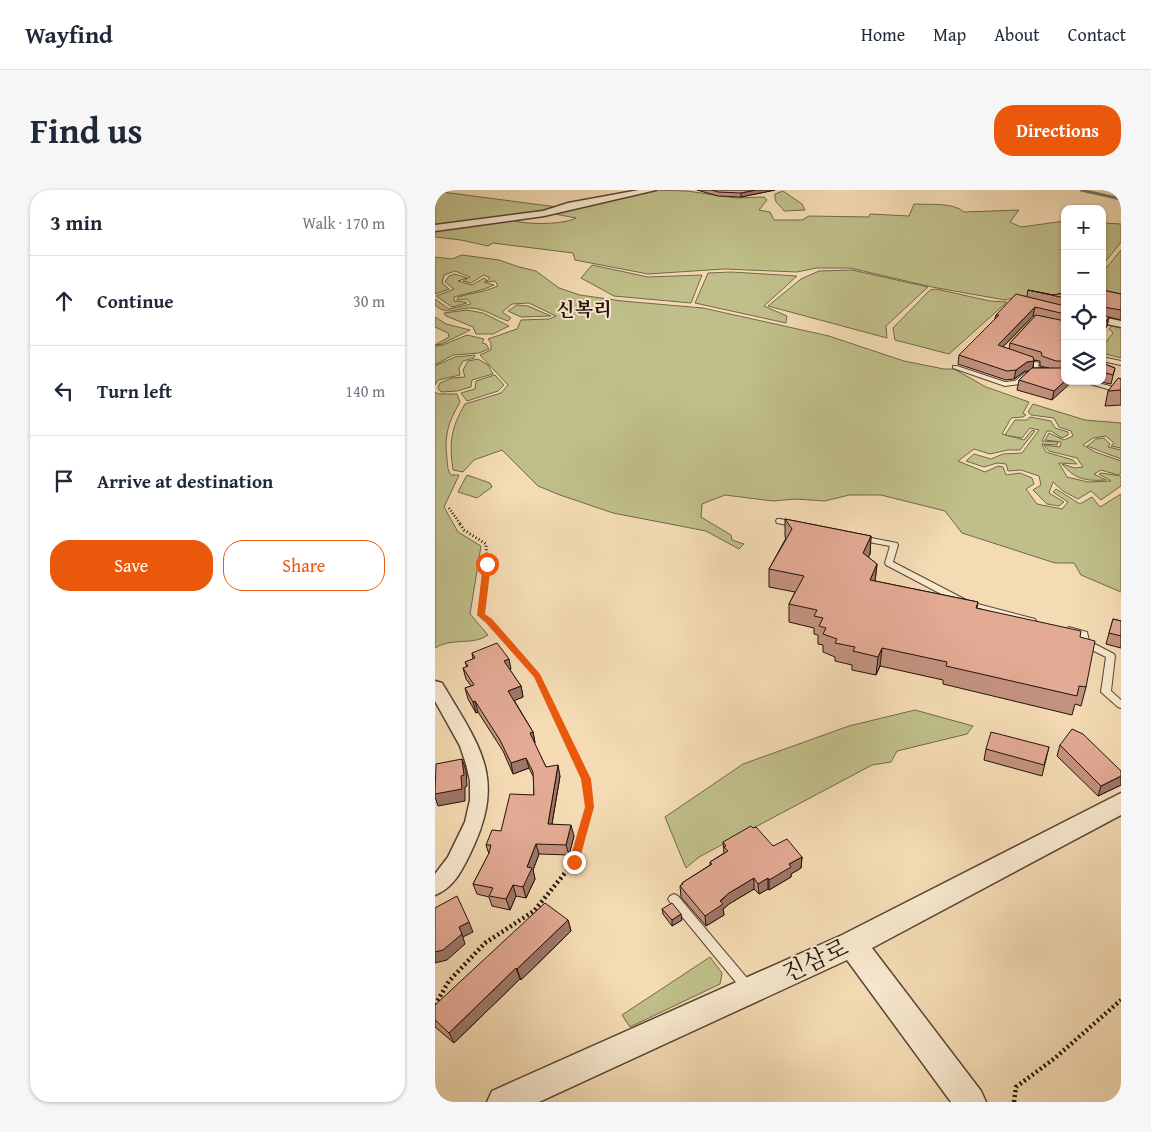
<!DOCTYPE html>
<meta charset="utf-8">
<style>
body{margin:0;font-family:"Gentium Book Plus","Noto Serif KR",serif;background:#f6f6f7;color:#1f2937}
.controls{position:absolute;right:15px;top:15px;display:grid;overflow:hidden;border-radius:10px;box-shadow:0 1px 4px #0004}
.controls button{width:45px;height:45px;display:grid;place-items:center;padding:0;border:0;border-bottom:1px solid #e0e1e3;background:#fff;color:#1f2937;font:25px sans-serif}
.stop{position:absolute;width:15px;height:15px;margin:-11px;border:4px solid #ea580c;border-radius:50%;background:#fff}
.stop.end{background:#ea580c;border-color:#fff;box-shadow:0 1px 5px #0008}
.list{margin:0;padding:0;list-style:none}
h2{display:flex;justify-content:space-between;align-items:center;height:65px;margin:0;padding:0 20px;font-size:21px}
h2 small{font-size:16px;font-weight:400;color:#747a83}
.list li{display:grid;grid-template-columns:32px 1fr auto;gap:15px;align-items:center;box-sizing:border-box;height:90px;padding:0 20px;border-top:1px solid #e0e1e3}
.list b{display:block;font-size:19px;white-space:nowrap}
.list em{font-size:16px;font-style:normal;color:#747a83}
.actions{display:flex;gap:10px;padding:15px 20px}
.actions a{flex:1;padding:11px 0;border:1px solid #ea580c;border-radius:20px;text-align:center;font-size:18px;color:#ea580c}
.actions .main{background:#ea580c;color:#fff}
.icon{flex:none;width:28px;height:28px;fill:none;stroke:currentColor;stroke-width:2;stroke-linecap:round;stroke-linejoin:round}
.map{position:relative;flex:none;width:686px;height:912px;overflow:hidden;border-radius:20px}
header{display:flex;align-items:center;gap:30px;box-sizing:border-box;height:70px;padding:0 25px;background:#fff;border-bottom:1px solid #e0e1e3}
header strong{font-size:24px}
nav{display:flex;gap:28px;margin-inline-start:auto;font-size:18px}
.intro{display:flex;align-items:center;justify-content:space-between;box-sizing:border-box;height:120px;padding:0 30px}
h1{margin:0;font-size:35px}
.button{padding:12px 22px;border-radius:20px;background:#ea580c;color:#fff;font-size:18px;font-weight:700}
main{display:flex;gap:30px;padding:0 30px}
aside{flex:1;background:#fff;border-radius:20px;box-shadow:0 1px 4px #0004}
.map>svg:first-child{display:block}
.green{fill:#c0bf89;stroke:#72684a}
.lines{fill:none;stroke-linecap:round;stroke-linejoin:round}
.stream{stroke:#6c776c;stroke-width:3}
.service-casing{stroke:#574435;stroke-width:2}
.minor-casing{stroke:#574435;stroke-width:3}
.tertiary-casing{stroke:#574435;stroke-width:3}
.path-far2{stroke:#23120b;stroke-width:2.5;stroke-dasharray:1 2;stroke-linecap:butt}
.path-far1{stroke:#23120b;stroke-width:3;stroke-dasharray:1 2.5;stroke-linecap:butt}
.path{stroke:#23120b;stroke-width:4.5;stroke-dasharray:2 3;stroke-linecap:butt}
.service{fill:#f8e8ce;fill-rule:evenodd}
.minor{fill:#f8e8ce;fill-rule:evenodd}
.tertiary{fill:#f8e8ce;fill-rule:evenodd}
.wall{fill:#c3927f;stroke:#23120b;fill-rule:evenodd}
.shaded-wall{fill:#9f7768;stroke:#23120b}
.building{fill:#e3aa94;stroke:#23120b}
.route{fill:#ea580c}
.labels{text-anchor:middle;dominant-baseline:central;stroke-width:4;stroke-linejoin:round;paint-order:stroke}
.far-quarter-label{font-size:19px;font-weight:bold;fill:#23120b;stroke:#f8e8ce}
.near-street-label{font-size:24px;fill:#23120b;stroke:#f8e8ce}
</style>
<header>
<strong>Wayfind</strong>
<nav><a>Home</a><a>Map</a><a>About</a><a>Contact</a></nav>
</header>
<div class="intro"><h1>Find us</h1><a class="button">Directions</a></div>
<main>
<aside>
<h2>3 min<small>Walk · 170 m</small></h2>
<ul class="list">
<li><svg class="icon" aria-label="ahead" viewBox="0 0 24 24"><path d="M12 20V5M6 11l6-6 6 6"/></svg><div><b>Continue</b></div><em>30 m</em></li>
<li><svg class="icon" aria-label="left" viewBox="0 0 24 24"><path d="M17 20v-9H6M10 6l-5 5 5 5"/></svg><div><b>Turn left</b></div><em>140 m</em></li>
<li><svg class="icon" aria-label="arrive" viewBox="0 0 24 24"><path d="M6 21V4h12l-3 4 3 4H6"/></svg><div><b>Arrive at destination</b></div></li>
</ul>
<div class="actions"><a class="main">Save</a><a>Share</a></div>
</aside>
<div class="map">
<svg width="686" height="912" viewBox="0 0 686 912">
<rect width="100%" height="100%" fill="#f4dbb3"/>
<filter id="stains"><feTurbulence type="fractalNoise" baseFrequency=".004" numOctaves="4"/><feColorMatrix values="0 0 0 0 .2 0 0 0 0 .09 0 0 0 0 .02 0 0 0 .5 -.17"/></filter>
<radialGradient id="worn" r=".72"><stop offset=".6" stop-color="#630" stop-opacity="0"/><stop offset="1" stop-color="#630" stop-opacity=".3"/></radialGradient>
<!-- green -->
<g class="green">
<path d="M219,0L252,1L301,8L329,7L332,10L324,20L335,22L339,30H367L374,26L434,27L435,24L474,26L479,14C494,15 518,12 529,22L584,20L575,32L586,37L630,31V109L617,110L586,106L570,110L497,97L415,78H381L362,82L289,79L213,84L140,70L138,63L58,53L53,56L26,50L0,47V1L122,17L88,25L71,27C82,36 129,35 141,28L114,23L156,12Z"/>
<path d="M348,1L367,14L370,20L349,21C345,14 339,14 340,4Z"/>
<polygon points="667,33 686,34 686,52 667,76"/>
<polygon points="686,60 686,106 667,107 667,83"/>
<path d="M27,65L64,70L84,77L101,81L124,98L145,105L187,111L268,118L394,146L469,171L509,179H519L551,197L594,212L588,223L591,225L588,227L576,228L567,244L589,250L597,240L600,241L585,260H573L555,264L539,259L523,271L550,282L563,276L568,277L571,285L585,283L597,288L599,294L591,299L602,314L627,319L633,312L618,302L621,299L645,314L657,307L665,317L686,304V402L646,385L639,373H620L527,343L510,321L446,305H414L390,311L360,309L338,311L290,305L267,314L266,327L296,345L297,350L309,354L304,359L271,341L178,323L125,305L103,296L67,260L39,270L28,282L18,280C14,252 16,238 30,214L66,203L73,195L45,165L56,160V153L53,149L82,139L86,130L114,129L121,126L94,113L77,114L67,122L76,128L73,131C60,127 49,118 35,118C21,118 12,126 0,115V109L14,119L36,114L32,109L22,110L23,107C37,103 49,102 63,96L60,91L51,92L55,88L49,85L36,93L28,91L35,87L20,81L9,85L7,93L14,99L0,104V67L17,69Z"/>
<polygon points="157,75 213,87 267,85 256,113 179,106 146,88"/>
<polygon points="417,80 493,97 451,136 452,148 333,116 366,89 384,81"/>
<polygon points="296,82 362,86 329,116 352,126 351,133 260,113 273,83"/>
<path d="M20,84L32,88L23,91L37,95L49,88L52,90L49,92L59,95C46,101 33,103 19,107V111L31,112L32,113L17,117L1,106L19,99L10,92L14,86Z"/>
<polygon points="501,99 555,111 572,112 514,164 460,150 458,138 495,100"/>
<polygon points="82,115 93,116 116,126 86,127 73,121"/>
<polygon points="32,120 48,123 74,136 58,144 41,144 38,137 11,126 9,123"/>
<polygon points="0,127 11,134 35,140 7,154 0,155 14,147 13,143 0,137"/>
<polygon points="679,134 686,135 686,168 667,163 670,153 678,143 674,139"/>
<polygon points="32,145 49,149 47,153 51,154 54,159 44,163 18,165 0,175 0,156 8,155"/>
<polygon points="40,165 39,168 28,171 24,178 25,185 3,190 0,195 0,176 20,167"/>
<polygon points="43,169 53,175 58,184 37,190 36,197 22,201 6,202 3,198 5,193 17,188 30,187 28,180 33,171"/>
<polygon points="60,185 69,195 63,201 32,211 26,203 40,199 41,191"/>
<path d="M0,202L3,204H22L25,212C13,233 9,245 12,269C13,276 12,280 16,285H24L9,317L23,342L46,356L35,424L53,445C38,456 16,447 0,458Z"/>
<path d="M598,214L650,230L686,233V258L676,256L679,253L671,246L658,248L648,255L660,262L686,271V283L683,285L666,280L659,284L671,290C651,291 641,290 627,274L640,278L648,277L642,268L614,261L609,255L625,257L626,252L610,250L614,243L629,250L638,246L636,241L624,237L619,228L596,225L593,222Z"/>
<polygon points="595,227 616,231 620,238 633,242 633,245 627,248 616,241 612,241 607,251 623,252 622,255 607,254 611,262 638,270 642,274 624,273 632,287 653,292 676,291 664,284 666,283 686,286 686,296 666,310 656,301 643,309 628,301 618,292 614,303 629,312 624,316 612,314 598,300 606,295 604,286 586,280 573,281 571,274 562,273 549,277 531,271 539,264 556,269 568,264 587,263 604,240 595,238 587,248 570,245 580,230 592,230"/>
<polygon points="669,248 675,254 673,257 686,260 686,269 652,256 661,249"/>
<polygon points="32,285 55,293 57,297 42,308 23,302"/>
<polygon points="480,520 538,536 532,544 462,561 456,572 437,575 264,667 251,678 230,627 308,574 414,536"/>
<polygon points="275,767 287,783 285,794 195,837 187,825"/>
</g>
<g class="lines">
<!-- stream -->
<polyline class="stream" points="646,0 686,9"/>
<defs>
<g id="service">
<polygon points="667,167 686,171 686,175 667,171"/>
<polygon points="589,168 604,173 603,177 614,182 611,184 598,179 599,175 587,171 587,169"/>
<polygon points="518,176 522,176 570,192 580,191 590,183 595,184 584,194 570,196 518,178"/>
<polygon points="645,191 656,191 686,199 686,203"/>
<polygon points="342,329 345,329 365,333 366,335 362,337 342,333 341,331"/>
<polygon points="423,346 426,346 462,353 463,355 458,372 535,412 600,429 601,431 597,434 529,416 451,375 450,373 455,356 423,350 422,348"/>
<polygon points="634,437 652,442 654,451 679,464 680,466 676,501 686,510 686,518 683,517 666,502 671,467 647,455 645,446 631,442 630,440"/>
<polygon points="239,704 243,706 317,794 319,798 317,802 313,804 309,802 235,712 233,709 235,706"/>
</g>
<g id="minor">
<polygon points="204,0 221,0 109,26 0,41 0,35 108,21 133,13"/>
<polygon points="667,127 686,131 686,137 667,133"/>
<path d="M0,491L7,493C47,560 72,589 34,666C26,682 18,698 0,705V684L13,667L30,632L35,610V591L31,574L25,556L0,511Z"/>
</g>
<polygon id="tertiary" points="686,603 686,625 437,758 546,901 551,912 516,912 412,770 104,912 52,912 57,901 407,745"/>
</defs>
<!-- service casing -->
<use href="#service" class="service-casing"/>
<!-- minor casing -->
<use href="#minor" class="minor-casing"/>
<!-- tertiary casing -->
<use href="#tertiary" class="tertiary-casing"/>
<!-- path-far2 -->
<polyline class="path-far2" points="14,318 26,335"/>
<!-- path-far1 -->
<polyline class="path-far1" points="25,334 29,340 51,354 52,374 46,425 54,431 102,486 149,585"/>
<!-- path -->
<g class="path">
<polyline points="0,815 14,791 50,753 99,721 139,672 155,617 148,584"/>
<polyline points="579,912 581,897 620,868 686,810"/>
</g>
<!-- service -->
<use href="#service" class="service"/>
<!-- minor -->
<use href="#minor" class="minor"/>
<!-- tertiary -->
<use href="#tertiary" class="tertiary"/>
</g>
<!-- wall -->
<g class="wall">
<polygon points="262,0 340,0 306,7 283,6"/>
<path d="M593,100L618,105L630,103V191L617,210L582,200L584,190L594,181H590L579,189L571,190L523,174L524,165L560,129L561,125L592,106ZM598,126H600L575,153L574,159L568,157ZM599,170L605,171V176L614,178H598Z"/>
<polygon points="667,100 686,104 686,130 674,127 672,136 667,143"/>
<polygon points="667,173 680,178 676,194 662,191 667,191"/>
<polygon points="686,188 686,215 670,216 673,201"/>
<polygon points="350,329 436,346 435,364 433,367 442,374 440,391 543,412 542,418 645,447 651,497 646,516 640,514 637,525 508,494 508,490 445,476 441,485 417,480 417,475 400,471 400,467 388,462 388,455 383,454 383,445 379,444 379,438 354,432 354,414 360,402 334,397 334,379 351,348 350,347"/>
<polygon points="678,429 686,431 686,458 671,454"/>
<polygon points="37,463 76,479 75,480 86,496 88,507 79,510 98,542 100,553 99,553 111,577 125,586 117,634 139,646 134,665 104,664 98,680 100,689 91,708 81,706 75,720 57,716 54,707 42,704 38,694 54,664 51,655 66,641 99,605 99,588 94,578 78,584 68,561 43,522 41,523 33,509 30,498 36,496 31,489 28,478 32,477 30,472 38,469"/>
<polygon points="625,555 686,581 686,595 663,606 622,566"/>
<polygon points="614,557 607,586 549,570 551,559"/>
<polygon points="288,652 338,656 367,667 366,678 356,684 356,687 334,700 333,699 324,704 319,699 294,714 288,719 289,725 271,736 246,707 245,696 247,695 247,693 275,675 275,672 289,663"/>
<polygon points="227,719 247,730 237,736 228,724"/>
<polygon points="133,730 136,741 86,790 85,789 19,853 0,837 0,815"/>
</g>
<!-- shaded-wall -->
<g class="shaded-wall">
<polygon points="320,0 340,0 306,7 306,3"/>
<polygon points="600,117 598,126 561,164 563,155"/>
<polygon points="674,127 672,136 667,143 667,137"/>
<polygon points="599,171 597,181 590,181 579,189 581,180 592,172"/>
<polygon points="630,191 638,191 617,210 619,201"/>
<polygon points="436,346 435,364 427,381 428,363"/>
<polygon points="442,374 440,392 435,390"/>
<polygon points="447,458 445,476 441,485 443,467"/>
<polygon points="74,469 76,479 72,481 69,471"/>
<polygon points="86,496 88,507 76,512 73,501"/>
<polygon points="40,511 43,522 41,523 38,512"/>
<polygon points="98,542 100,553 97,554 95,543"/>
<polygon points="91,568 94,578 78,584 76,573"/>
<polygon points="27,569 31,580 32,596 30,597 30,611 3,616 0,607 0,604"/>
<polygon points="123,575 125,586 115,645 113,634"/>
<polygon points="686,586 686,595 663,606 666,596"/>
<polygon points="136,635 139,646 134,665 131,655"/>
<polygon points="101,654 104,664 98,680 100,689 91,708 88,697 92,677"/>
<polygon points="367,667 366,678 356,684 356,687 334,700 334,690 354,674"/>
<polygon points="319,688 319,699 294,714 288,719 289,725 271,736 270,726 294,703"/>
<polygon points="333,688 333,699 324,704 323,694"/>
<polygon points="78,695 81,706 75,720 71,709"/>
<polygon points="246,724 247,730 237,736 237,730"/>
<polygon points="133,730 136,741 86,790 82,779"/>
<polygon points="34,732 38,742 28,747 24,737"/>
<polygon points="27,744 30,754 12,770 0,773 0,762"/>
<polygon points="81,778 85,789 19,853 14,843"/>
</g>
<!-- building -->
<g class="building">
<polygon points="277,0 320,0 306,3 283,2"/>
<polygon points="593,100 618,105 630,103 630,108"/>
<polygon points="667,100 686,104 686,120 668,117 668,125 674,127 667,137"/>
<polygon points="581,104 630,116 630,124 600,117 563,155 598,167 599,171 592,172 581,180 572,181 524,165 564,125 561,125"/>
<polygon points="601,125 630,131 630,171 621,171 607,166 606,162 575,153"/>
<polygon points="667,173 680,178 678,185 667,182"/>
<polygon points="597,178 630,178 630,191 619,201 584,190"/>
<polygon points="683,188 686,189 686,200 673,201"/>
<polygon points="350,329 436,346 428,363 442,374 435,390 543,412 541,418 646,441 645,447 660,451 651,497 644,496 642,506 511,476 512,472 447,458 443,467 418,461 420,457 400,453 402,449 388,444 391,438 384,436 388,428 379,426 382,420 354,414 369,386 334,379 357,339"/>
<polygon points="678,429 686,431 686,446 674,443"/>
<polygon points="62,453 74,469 69,471 86,496 73,501 98,542 95,543 111,577 123,575 113,634 136,635 131,655 101,654 92,677 97,678 88,697 78,695 71,709 54,706 58,698 38,694 54,663 56,655 51,655 57,640 66,641 75,604 99,605 98,582 91,568 76,573 65,550 40,511 38,512 30,498 39,495 28,478 33,476 30,472 40,468 37,463"/>
<polygon points="637,539 648,544 686,581 686,586 666,596 625,555"/>
<polygon points="556,542 614,557 609,575 551,559"/>
<polygon points="27,569 29,585 26,586 27,599 0,604 1,574"/>
<polygon points="316,636 318,638 321,637 338,656 352,649 367,667 354,674 356,677 334,690 333,688 323,694 319,688 294,703 285,711 288,714 270,726 245,696 248,694 247,693 277,674 275,672 293,661 289,657 291,656 288,652"/>
<polygon points="22,706 34,732 24,737 27,744 8,760 0,762 0,718"/>
<polygon points="110,713 133,730 82,779 81,778 14,843 0,830 0,815"/>
<polygon points="237,713 246,724 237,730 227,719"/>
</g>
<!-- route -->
<polygon class="route" points="52,372 56,374 50,424 57,429 105,484 156,589 159,617 144,672 139,676 134,672 150,617 146,589 99,487 51,433 42,425 48,374"/>
<g class="labels">
<!-- far-quarter labels -->
<g class="far-quarter-label">
<text x="149" y="119">신복리</text>
</g>
<!-- near-street labels -->
<g class="near-street-label">
<text transform="translate(380 770) rotate(-25)">진삼로</text>
</g>
</g>
<rect width="100%" height="100%" filter="url(#stains)"/>
<rect width="100%" height="100%" fill="url(#worn)"/>
</svg>
<div class="controls">
<button>+</button>
<button>−</button>
<button><svg class="icon" aria-label="locate" viewBox="0 0 24 24"><circle cx="12" cy="12" r="6"/><path d="M12 2v4M12 18v4M2 12h4M18 12h4"/></svg></button>
<button><svg class="icon" aria-label="layers" viewBox="0 0 24 24"><path d="M12 4l9 5-9 5-9-5zM3 14l9 5 9-5"/></svg></button>
</div>
<div class="stop" style="left:52px;top:374px"></div>
<div class="stop end" style="left:139px;top:672px"></div>
</div>
</main>
